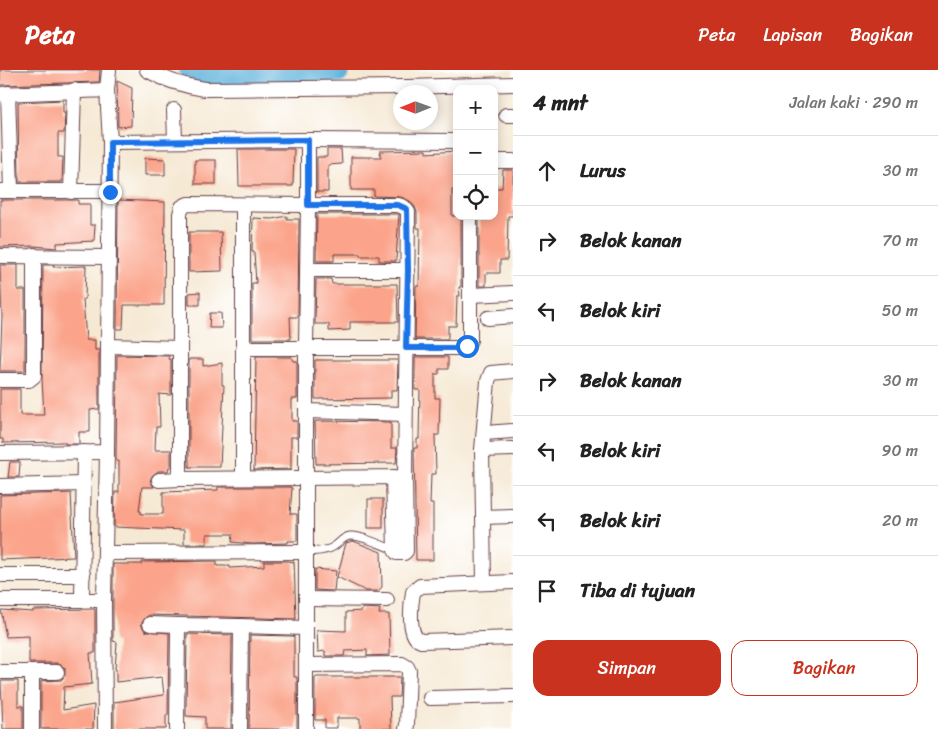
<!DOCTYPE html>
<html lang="id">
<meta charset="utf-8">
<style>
body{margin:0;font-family:Sriracha,sans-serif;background:#f2f2f2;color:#222}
.controls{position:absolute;right:15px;top:15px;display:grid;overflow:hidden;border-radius:10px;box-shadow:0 2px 12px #0003}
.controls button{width:45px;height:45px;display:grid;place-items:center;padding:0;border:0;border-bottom:1px solid #e0e0e0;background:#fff;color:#222;font:25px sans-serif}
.compass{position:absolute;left:393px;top:15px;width:45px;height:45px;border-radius:50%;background:#fff;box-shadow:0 2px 12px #0003;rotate:269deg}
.stop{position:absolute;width:15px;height:15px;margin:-11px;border:4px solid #1a73e8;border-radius:50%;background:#fff}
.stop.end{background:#1a73e8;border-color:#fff;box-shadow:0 1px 5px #0008}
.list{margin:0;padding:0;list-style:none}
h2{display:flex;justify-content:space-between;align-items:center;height:65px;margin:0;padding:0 20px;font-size:21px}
h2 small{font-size:16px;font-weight:400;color:#767676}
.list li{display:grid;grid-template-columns:32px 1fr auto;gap:15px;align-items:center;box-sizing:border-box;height:70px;padding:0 20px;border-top:1px solid #e0e0e0}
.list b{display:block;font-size:19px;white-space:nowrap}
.list em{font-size:16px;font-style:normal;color:#767676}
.actions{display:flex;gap:10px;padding:15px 20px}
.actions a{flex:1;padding:11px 0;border:1px solid #c8321e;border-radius:15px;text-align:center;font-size:18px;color:#c8321e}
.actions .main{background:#c8321e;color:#fff}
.icon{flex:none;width:28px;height:28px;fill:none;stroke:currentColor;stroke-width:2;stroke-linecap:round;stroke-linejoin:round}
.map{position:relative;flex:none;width:513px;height:659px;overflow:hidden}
header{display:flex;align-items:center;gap:30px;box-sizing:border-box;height:70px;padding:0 25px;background:#c8321e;color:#fff}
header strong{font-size:24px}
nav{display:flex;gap:28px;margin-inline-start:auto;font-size:18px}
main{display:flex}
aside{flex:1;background:#fff}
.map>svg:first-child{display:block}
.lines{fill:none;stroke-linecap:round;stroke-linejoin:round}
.river{stroke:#61b3dc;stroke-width:25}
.building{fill:#fba48b}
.service-casing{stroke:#643d44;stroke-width:9}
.minor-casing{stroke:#643d44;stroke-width:16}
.service{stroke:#fff;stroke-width:7}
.minor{stroke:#fff;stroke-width:14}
.route{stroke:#1a73e8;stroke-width:6}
</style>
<header>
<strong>Peta</strong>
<nav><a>Peta</a><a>Lapisan</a><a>Bagikan</a></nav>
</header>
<main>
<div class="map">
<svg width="513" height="659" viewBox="0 0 513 659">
<rect width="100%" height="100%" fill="#fff"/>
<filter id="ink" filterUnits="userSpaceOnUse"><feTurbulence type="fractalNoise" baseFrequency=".02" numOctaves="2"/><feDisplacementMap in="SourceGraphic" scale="10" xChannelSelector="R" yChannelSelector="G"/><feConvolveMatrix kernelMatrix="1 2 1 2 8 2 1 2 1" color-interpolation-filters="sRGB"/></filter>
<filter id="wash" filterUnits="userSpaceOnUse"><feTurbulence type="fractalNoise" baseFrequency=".0096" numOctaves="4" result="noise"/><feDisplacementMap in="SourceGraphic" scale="20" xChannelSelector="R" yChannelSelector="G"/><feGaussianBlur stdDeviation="1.12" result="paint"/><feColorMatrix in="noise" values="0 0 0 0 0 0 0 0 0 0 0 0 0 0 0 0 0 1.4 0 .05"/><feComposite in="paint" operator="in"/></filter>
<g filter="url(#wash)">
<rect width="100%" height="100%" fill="#f6e9d4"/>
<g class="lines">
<!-- river -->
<polyline class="river" points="191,0 215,7 338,0"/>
</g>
<g id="blocks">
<!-- building -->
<g class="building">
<polygon points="0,0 100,0 99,12 0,15"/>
<polygon points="117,11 132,18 131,56 118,57"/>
<polygon points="63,30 63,43 65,43 64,63 58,63 58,87 63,87 62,112 19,112 18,32"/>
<polygon points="238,79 294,79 293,116 239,116"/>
<polygon points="327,79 341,79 342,94 328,95 328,122 317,122 317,87 327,87"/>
<polygon points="426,80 426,83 457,81 457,120 452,120 452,146 461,146 461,217 459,217 460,226 457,226 456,256 448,256 448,269 415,269 416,216 419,216 420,158 417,158 417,142 415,137 410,131 401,127 374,126 374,120 351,120 351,87 381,87 380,81"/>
<polygon points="145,88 165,89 165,105 145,105"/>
<rect x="195" y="90" width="21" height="24"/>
<polygon points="503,100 513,100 513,146 508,146 507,190 500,190 500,203 486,203 486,216 479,216 479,146 494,146 494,118 502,118"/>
<polygon points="0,130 78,130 78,134 90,134 90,155 95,155 94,171 57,173 57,178 34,176 0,177"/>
<polygon points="118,130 165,132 164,235 124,235 123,259 117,259"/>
<polygon points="317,144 399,144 396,191 379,191 379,186 360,186 360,184 334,184 334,191 316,191"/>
<polygon points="287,146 287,149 299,149 298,247 290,247 291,269 252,269 252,213 256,213 254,182 252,182 253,148 272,149"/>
<polygon points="189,162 221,162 222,201 189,202"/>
<polygon points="0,195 18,195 18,220 25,220 25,301 0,301 2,246"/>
<polygon points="43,195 54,195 53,197 86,196 85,229 83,229 86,270 95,270 95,280 99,280 99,339 90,340 90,362 79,362 79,374 65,374 65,372 3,373 3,369 0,369 0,319 20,319 20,345 44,345 42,310"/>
<polygon points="316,209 331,209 332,214 397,214 398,252 350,252 350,260 329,261 329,254 315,254"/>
<polygon points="200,222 200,235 189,235 189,223"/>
<polygon points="210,243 221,243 222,258 209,258"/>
<polygon points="117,285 169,286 169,289 171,289 171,325 159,324 160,357 156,357 155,380 171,380 171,397 169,397 168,401 158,401 152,406 150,411 154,417 142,417 139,441 141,441 141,444 163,444 163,422 218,420 218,417 290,417 292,418 290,444 297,444 297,471 288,471 288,473 252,474 232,472 233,464 207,464 207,474 184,474 184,460 114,457 115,422 119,422 119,391 116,391"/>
<polygon points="256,287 291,287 293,291 297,291 297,329 292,329 292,351 297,351 297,367 291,367 291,399 254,400"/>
<polygon points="415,287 448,287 448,299 439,299 439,304 435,304 435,328 440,328 439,365 435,365 436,404 431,404 430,434 433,434 433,490 416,490 414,378 417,378 417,369 419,369 420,320 415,320"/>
<polygon points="189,289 203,289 203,296 222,293 222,315 224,315 220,397 189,397"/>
<polygon points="315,290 398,290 397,320 391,320 391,328 315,329"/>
<polygon points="315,351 391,352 391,378 397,378 396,393 316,394"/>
<polygon points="10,392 20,392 19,407 8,407"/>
<polygon points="71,423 74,487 0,490 0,425"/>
<rect x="368" y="429" width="15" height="29"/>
<polygon points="353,471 381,482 382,517 378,521 366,521 337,507 346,473"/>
<polygon points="217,491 217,496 230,496 230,498 264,496 264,491 288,491 294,492 296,549 150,545 146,547 141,554 145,561 169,563 168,645 166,645 166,659 114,659 114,632 164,625 162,607 116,612 116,599 115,599 117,572 113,571 113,494 142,494 142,492"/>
<polygon points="315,499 336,501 334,521 315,520"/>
<polygon points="362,538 380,539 379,544 389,544 390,585 367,586 367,580 345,581 344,586 325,586 325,581 318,582 317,560 346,561 346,542 362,541"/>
<polygon points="95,539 95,583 90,583 92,614 64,617 63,640 94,635 93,659 41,659 41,611 61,610 65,606 65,598 57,593 29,593 29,566 6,567 1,540 33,542 33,540"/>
<polygon points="187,564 232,565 231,659 205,659 205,647 186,646"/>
<polygon points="250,565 294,566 294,607 297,607 297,659 249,659"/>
<polygon points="315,607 400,607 399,627 390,627 391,659 360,659 360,648 337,648 337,658 325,658 325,650 315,650"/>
<polygon points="1,611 18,611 18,636 23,636 23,659 3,659"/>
</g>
</g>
</g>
<g filter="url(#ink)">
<use href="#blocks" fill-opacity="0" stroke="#643d44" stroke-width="1"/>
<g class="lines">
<defs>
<path id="service" d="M306,482C315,481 325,482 333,477C339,474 342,467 350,466C362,465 383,476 395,480"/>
<g id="minor">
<path d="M147,0C166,11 184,16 205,19L407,17L513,14"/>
<polyline points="107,20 109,0"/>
<polyline points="8,23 11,121"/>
<polyline points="0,24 107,20 110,72 107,382 0,383"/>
<polyline points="174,40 175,71"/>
<polyline points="506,45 513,45"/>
<polyline points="308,70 457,71"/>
<polyline points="110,72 308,70 308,135 398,135 404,137 408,142 405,407 180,409 180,278"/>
<polyline points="494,91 513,91"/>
<polyline points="0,121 110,121"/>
<polyline points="71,122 74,20"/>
<polyline points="0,186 108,187"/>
<polyline points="308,200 408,200"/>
<polyline points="471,225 513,223"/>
<polyline points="488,248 513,246"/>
<polyline points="108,276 180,278 180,144 182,137 188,134 308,135 306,278 306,659"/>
<polyline points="243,278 461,278 467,276 470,270 470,146"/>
<polyline points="0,310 29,310 34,306 34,185"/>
<polyline points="306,341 405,344"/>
<polyline points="484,363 513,361"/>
<polyline points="482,380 513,379"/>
<polyline points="393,407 395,480 397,483 404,483 406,481 405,407"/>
<polyline points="243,408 243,136"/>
<polyline points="159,410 180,409"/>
<polyline points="0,416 84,414"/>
<polyline points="483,447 513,446"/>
<polyline points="105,483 306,482"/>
<polyline points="0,505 83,505"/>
<path d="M513,512L420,516L413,522C411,534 407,567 421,571L513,568"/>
<polyline points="484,513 482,380 488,311 491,303 513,301"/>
<polyline points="307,529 387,530"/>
<polyline points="0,530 104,530 107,382"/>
<polyline points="82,530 84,382"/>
<polyline points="104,530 105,659"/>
<polyline points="150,554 178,555"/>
<polyline points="306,595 402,594 407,597 409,601 407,655 406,659"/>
<polyline points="0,602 57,602"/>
<polyline points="430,628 513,626"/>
<polyline points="32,659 32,602"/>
<polyline points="177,659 178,555 241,556"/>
<polyline points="240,659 241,556 306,558"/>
</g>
</defs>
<!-- service casing -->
<use href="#service" class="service-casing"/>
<!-- minor casing -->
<use href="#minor" class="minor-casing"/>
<!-- service -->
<use href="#service" class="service"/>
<!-- minor -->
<use href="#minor" class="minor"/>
</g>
</g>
<g class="lines" filter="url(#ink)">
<!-- route -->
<polyline class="route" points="110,122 110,72 308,70 308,135 398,135 407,139 408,200 406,278 461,278 467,276"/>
</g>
</svg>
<div class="controls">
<button>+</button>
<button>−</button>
<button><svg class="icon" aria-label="locate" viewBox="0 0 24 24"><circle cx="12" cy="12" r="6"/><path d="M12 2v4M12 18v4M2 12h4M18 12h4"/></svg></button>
</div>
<svg class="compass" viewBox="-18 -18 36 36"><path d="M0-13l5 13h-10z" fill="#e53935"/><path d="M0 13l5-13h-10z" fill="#767676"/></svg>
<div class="stop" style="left:467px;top:276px"></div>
<div class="stop end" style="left:110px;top:122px"></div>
</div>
<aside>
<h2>4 mnt<small>Jalan kaki · 290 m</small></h2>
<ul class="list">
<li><svg class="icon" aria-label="ahead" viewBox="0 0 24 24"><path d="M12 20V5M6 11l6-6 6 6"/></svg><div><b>Lurus</b></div><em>30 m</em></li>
<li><svg class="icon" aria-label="right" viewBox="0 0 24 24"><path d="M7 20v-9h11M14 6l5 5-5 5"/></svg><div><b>Belok kanan</b></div><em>70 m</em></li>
<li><svg class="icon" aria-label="left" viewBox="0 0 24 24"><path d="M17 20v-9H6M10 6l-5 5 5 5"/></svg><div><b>Belok kiri</b></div><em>50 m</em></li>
<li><svg class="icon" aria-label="right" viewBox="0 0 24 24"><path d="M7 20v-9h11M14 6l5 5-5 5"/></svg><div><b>Belok kanan</b></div><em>30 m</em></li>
<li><svg class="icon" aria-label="left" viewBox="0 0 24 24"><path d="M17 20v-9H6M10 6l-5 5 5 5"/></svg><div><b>Belok kiri</b></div><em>90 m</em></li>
<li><svg class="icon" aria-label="left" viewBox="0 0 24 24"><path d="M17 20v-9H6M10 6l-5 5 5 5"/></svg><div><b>Belok kiri</b></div><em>20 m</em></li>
<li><svg class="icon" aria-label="arrive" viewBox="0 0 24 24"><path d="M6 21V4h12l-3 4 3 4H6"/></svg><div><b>Tiba di tujuan</b></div></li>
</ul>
<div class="actions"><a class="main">Simpan</a><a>Bagikan</a></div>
</aside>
</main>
